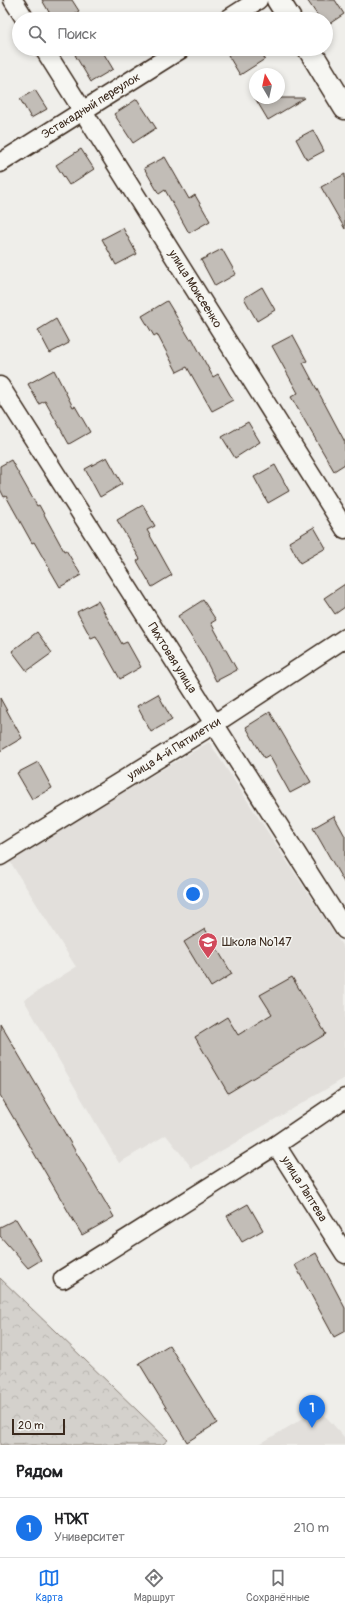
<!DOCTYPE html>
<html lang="ru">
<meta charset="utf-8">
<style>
body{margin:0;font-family:Pangolin,sans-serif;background:#f2f2f2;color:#202124}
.compass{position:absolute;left:249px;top:68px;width:36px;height:36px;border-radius:50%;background:#fff;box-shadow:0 2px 6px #0003;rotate:351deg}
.scale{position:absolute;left:12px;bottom:10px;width:53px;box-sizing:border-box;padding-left:4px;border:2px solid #3b2a1e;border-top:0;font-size:11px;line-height:14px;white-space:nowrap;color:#3b2a1e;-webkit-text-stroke:3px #f6f6f2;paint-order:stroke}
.you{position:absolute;left:193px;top:894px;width:14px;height:14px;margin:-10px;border:3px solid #fff;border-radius:50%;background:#1a73e8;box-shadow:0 0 0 6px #1a73e833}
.badge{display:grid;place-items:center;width:26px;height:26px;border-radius:50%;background:#1a73e8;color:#fff;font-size:13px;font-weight:700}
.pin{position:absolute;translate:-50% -33px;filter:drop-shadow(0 1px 2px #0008)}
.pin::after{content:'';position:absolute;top:21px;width:14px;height:12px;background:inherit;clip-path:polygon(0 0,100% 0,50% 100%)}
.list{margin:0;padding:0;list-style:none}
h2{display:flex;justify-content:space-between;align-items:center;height:52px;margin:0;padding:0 16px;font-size:17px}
h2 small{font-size:13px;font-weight:400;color:#757577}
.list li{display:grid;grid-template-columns:26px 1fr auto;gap:12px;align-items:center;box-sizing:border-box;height:60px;padding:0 16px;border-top:1px solid #e0e0e0}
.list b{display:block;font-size:15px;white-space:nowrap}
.list p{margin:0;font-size:13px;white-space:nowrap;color:#757577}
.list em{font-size:13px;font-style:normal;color:#757577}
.icon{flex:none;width:22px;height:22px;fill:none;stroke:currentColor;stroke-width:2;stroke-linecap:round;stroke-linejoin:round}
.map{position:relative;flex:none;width:345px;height:1445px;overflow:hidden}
.search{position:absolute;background:#fff;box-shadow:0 2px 6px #0003;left:12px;right:12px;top:12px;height:44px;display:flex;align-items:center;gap:10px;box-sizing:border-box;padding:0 14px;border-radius:22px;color:#757577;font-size:15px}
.sheet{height:112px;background:#fff}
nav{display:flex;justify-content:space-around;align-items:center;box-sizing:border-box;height:56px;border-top:1px solid #e0e0e0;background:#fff;font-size:11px;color:#757577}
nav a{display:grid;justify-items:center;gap:2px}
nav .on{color:#1a73e8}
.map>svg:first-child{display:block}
.built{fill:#e2dfdb}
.forest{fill:url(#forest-crowns);stroke:#887e75}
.building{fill:#c2bdb7;stroke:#3b2a1e}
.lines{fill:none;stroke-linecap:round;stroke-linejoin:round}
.street-casing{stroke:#3b2a1e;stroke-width:21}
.secondary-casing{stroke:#3b2a1e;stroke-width:25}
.street{stroke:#f6f6f2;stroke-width:18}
.secondary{stroke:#f6f6f2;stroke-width:22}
.labels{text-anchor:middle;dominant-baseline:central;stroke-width:3;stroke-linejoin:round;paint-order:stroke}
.street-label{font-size:12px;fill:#3b2a1e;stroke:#f6f6f2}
.poi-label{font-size:12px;fill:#3b2a1e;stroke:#f6f6f2;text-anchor:start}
</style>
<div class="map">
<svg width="345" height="1445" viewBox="0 0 345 1445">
<defs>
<pattern id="forest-crowns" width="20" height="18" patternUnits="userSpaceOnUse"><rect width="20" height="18" fill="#d4d1cc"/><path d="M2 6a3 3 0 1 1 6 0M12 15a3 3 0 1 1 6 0" fill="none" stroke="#b7b4af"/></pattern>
</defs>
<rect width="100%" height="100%" fill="#efeeea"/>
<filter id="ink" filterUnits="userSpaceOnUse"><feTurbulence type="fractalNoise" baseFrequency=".025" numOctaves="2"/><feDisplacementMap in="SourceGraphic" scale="8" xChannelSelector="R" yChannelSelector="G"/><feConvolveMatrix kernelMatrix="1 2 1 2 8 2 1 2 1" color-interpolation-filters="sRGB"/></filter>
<g filter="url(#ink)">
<!-- built -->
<g class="built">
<polygon points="209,742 345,950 345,1078 192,1168 166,1135 119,1163 24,1000 76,967 9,860"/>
<polygon points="322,1412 345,1438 345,1445 258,1445 302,1419"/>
</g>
<!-- forest -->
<polygon class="forest" points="0,1278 168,1440 162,1445 0,1445"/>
<!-- building -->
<g class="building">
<polygon points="42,0 72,0 79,11 66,19 53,19"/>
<polygon points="307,0 335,0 344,14 326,26 326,19 320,19"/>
<polygon points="84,49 101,49 113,69 91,82 75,55"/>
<polygon points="237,49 259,49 265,59 240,75 228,55"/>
<polygon points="35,90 47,109 31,118 20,99"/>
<polygon points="255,98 305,98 268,120"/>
<polygon points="137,99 156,128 133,143 114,114"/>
<polygon points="313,130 324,151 307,160 296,139"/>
<polygon points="81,149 94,169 69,185 56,165"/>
<polygon points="165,157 189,199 195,195 210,221 189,233 165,190 159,194 144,168"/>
<polygon points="345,174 345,229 321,187"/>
<polygon points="123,228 137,254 116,265 102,239"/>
<polygon points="222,249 236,274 215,286 201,260"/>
<polygon points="262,287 275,310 257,321 244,298"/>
<polygon points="167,301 190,339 192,338 213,377 218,374 233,400 212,411 187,367 177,372 157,334 154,336 142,316"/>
<polygon points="56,319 69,343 50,353 38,330"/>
<polygon points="293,335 307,361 303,363 345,442 345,464 334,471 291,397 298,393 272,346"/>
<polygon points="54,370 73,407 75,406 90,432 69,444 45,401 39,404 28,384"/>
<polygon points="248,422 260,442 235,458 222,437"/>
<polygon points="107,457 122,484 100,497 85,469"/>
<polygon points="11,460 37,506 39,505 64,551 66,550 81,575 60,587 34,542 32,543 6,496 4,497 0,489 0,466"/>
<polygon points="275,465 289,491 268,503 254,477"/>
<polygon points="143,505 155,526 147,530 172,575 152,587 137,561 140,559 117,520"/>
<polygon points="314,527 326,548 300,563 289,542"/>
<polygon points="345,584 345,607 335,614 324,598"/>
<polygon points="203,600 216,620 211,623 237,670 216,681 203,655 178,616"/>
<polygon points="98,601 122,644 127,642 141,667 120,679 96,636 91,638 77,612"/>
<polygon points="37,632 52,653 27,671 12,651"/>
<polygon points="158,694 172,720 151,732 137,706"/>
<polygon points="0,698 22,738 0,751"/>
<polygon points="270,712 311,782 290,793 269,755 264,758 246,727"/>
<polygon points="38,762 52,788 32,799 17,773"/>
<polygon points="334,816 345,836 345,884 313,828"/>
<polygon points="205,929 232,974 211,987 184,942"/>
<polygon points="292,977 326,1034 228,1093 195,1037 227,1017 238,1035 272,1014 260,995"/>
<polygon points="0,1023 114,1217 82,1235 0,1095"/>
<polygon points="248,1204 263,1230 242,1242 227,1216"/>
<polygon points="16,1219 41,1260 28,1268 0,1236 0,1227"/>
<polygon points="316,1253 345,1308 345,1331 334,1337 295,1265"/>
<polygon points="169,1345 217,1423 187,1442 139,1363"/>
</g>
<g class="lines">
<defs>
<g id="street">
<polyline points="13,0 25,19"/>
<polyline points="228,19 258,0"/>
<polyline points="44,49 345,529"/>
<polyline points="0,163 181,49"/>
<polyline points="0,386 345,930"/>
<polyline points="0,856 214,724 345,638"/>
<polyline points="276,1145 345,1254"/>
<polyline points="63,1279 276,1145 345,1098"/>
</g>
<g id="secondary">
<polyline points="278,0 290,19"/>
<polyline points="309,49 345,108"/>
</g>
</defs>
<!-- street casing -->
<use href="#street" class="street-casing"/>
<!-- secondary casing -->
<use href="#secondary" class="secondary-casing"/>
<!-- street -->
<use href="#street" class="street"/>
<!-- secondary -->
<use href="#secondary" class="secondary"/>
</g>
</g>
<!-- icons -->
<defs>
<symbol id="school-pin" viewBox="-11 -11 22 30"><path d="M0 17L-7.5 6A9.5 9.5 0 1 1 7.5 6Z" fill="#d1495b" stroke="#f6f6f2"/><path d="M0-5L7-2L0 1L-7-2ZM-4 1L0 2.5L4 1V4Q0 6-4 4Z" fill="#fff"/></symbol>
</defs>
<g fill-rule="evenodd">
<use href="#school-pin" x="197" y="931" width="22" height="30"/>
</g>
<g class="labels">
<!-- street labels -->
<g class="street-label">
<text transform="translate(91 106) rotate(-32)">Эстакадный переулок</text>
<text transform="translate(195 289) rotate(58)">улица Моисеенко</text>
<text transform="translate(172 658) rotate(58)">Пихтовая улица</text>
<text transform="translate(174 749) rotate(-32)">улица 4-й Пятилетки</text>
<text transform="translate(304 1189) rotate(58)">улица Лаптева</text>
</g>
<!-- poi labels -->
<g class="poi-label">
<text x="222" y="942">Школа №147</text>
</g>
</g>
</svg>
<svg class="compass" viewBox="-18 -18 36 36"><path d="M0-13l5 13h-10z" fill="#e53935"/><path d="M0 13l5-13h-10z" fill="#757577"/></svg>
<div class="scale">20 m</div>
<div class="you"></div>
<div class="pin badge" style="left:312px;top:1428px">1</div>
<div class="search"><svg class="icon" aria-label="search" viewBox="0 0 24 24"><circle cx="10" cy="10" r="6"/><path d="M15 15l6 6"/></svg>Поиск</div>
</div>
<section class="sheet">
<h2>Рядом<small></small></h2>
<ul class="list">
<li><span class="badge">1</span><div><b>НТЖТ</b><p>Университет</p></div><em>210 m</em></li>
</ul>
</section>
<nav>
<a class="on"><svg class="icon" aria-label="map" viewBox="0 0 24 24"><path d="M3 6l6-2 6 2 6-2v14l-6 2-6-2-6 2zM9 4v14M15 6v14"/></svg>Карта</a>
<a><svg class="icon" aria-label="directions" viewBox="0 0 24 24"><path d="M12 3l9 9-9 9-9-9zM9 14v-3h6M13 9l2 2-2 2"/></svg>Маршрут</a>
<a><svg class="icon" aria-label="saved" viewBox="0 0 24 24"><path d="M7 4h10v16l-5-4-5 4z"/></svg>Сохранённые</a>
</nav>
